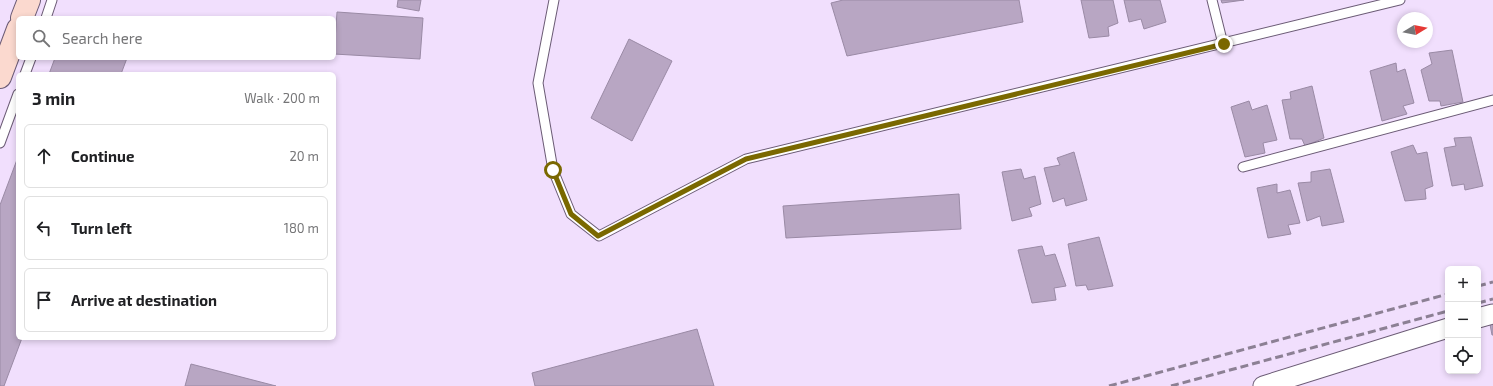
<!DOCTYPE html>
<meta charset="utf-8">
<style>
body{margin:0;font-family:"Exo 2",sans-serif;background:#f6f6f6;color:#202124}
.controls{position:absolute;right:12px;bottom:12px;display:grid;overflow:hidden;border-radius:6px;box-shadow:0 2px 6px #0003}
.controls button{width:36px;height:36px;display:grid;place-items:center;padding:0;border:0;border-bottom:1px solid #e0e0e0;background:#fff;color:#202124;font:20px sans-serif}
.compass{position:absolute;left:1397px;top:12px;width:36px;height:36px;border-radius:50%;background:#fff;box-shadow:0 2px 6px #0003;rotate:80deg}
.stop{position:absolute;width:12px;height:12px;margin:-9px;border:3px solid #7a6800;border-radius:50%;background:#fff}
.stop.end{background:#7a6800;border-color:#fff;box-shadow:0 1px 4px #0008}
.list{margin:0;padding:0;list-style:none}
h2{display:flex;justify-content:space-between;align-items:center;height:52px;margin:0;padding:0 16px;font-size:17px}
h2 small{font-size:13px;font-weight:400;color:#757577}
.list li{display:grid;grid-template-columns:26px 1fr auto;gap:12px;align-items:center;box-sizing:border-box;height:64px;margin:0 8px 8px;padding:0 8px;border:1px solid #e0e0e0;border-radius:6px}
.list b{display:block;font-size:15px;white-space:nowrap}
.list em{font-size:13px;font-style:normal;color:#757577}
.icon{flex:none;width:22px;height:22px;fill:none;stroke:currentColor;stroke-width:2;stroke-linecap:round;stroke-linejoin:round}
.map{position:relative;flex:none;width:1493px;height:386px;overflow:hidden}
.search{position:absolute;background:#fff;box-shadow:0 2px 6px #0003;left:16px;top:16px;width:320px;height:44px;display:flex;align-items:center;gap:10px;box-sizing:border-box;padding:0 14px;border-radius:6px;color:#757577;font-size:15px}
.panel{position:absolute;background:#fff;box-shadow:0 2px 6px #0003;left:16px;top:72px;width:320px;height:268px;border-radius:6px}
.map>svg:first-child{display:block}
.building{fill:#b8a6c3;stroke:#9a8aa5}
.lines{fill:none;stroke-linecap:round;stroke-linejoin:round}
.lane-casing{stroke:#6b5b75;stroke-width:11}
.street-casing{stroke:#6b5b75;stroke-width:21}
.secondary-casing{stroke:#6b5b75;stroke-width:24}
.lane{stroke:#fff;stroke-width:9}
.street{stroke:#fff;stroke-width:19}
.secondary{stroke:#fbd9cf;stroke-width:22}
.rail{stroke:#8c8094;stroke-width:3;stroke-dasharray:8 4;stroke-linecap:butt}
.route{stroke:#7a6800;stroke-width:5}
</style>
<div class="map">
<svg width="1493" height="386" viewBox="0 0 1493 386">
<rect width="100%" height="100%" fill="#f1dffd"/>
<!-- building -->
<g class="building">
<polygon points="398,0 421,0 419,11 397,7"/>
<polygon points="843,0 1019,0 1023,22 847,56 831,3"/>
<polygon points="1081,0 1113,0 1118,23 1108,27 1109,36 1089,38"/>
<polygon points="1124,0 1160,0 1166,22 1144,29 1141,19 1129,22"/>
<polygon points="1221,0 1244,0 1222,3"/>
<polygon points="337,12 423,18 420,59 334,54"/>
<polygon points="629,39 672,61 632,141 591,118"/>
<polygon points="1452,50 1463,102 1441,106 1440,101 1429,101 1421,70 1432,64 1429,53"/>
<polygon points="55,58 127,58 121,74 49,74"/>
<polygon points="1396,63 1397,72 1405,69 1414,103 1403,106 1407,114 1382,121 1370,71"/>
<polygon points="1312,86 1324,138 1305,146 1302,139 1290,139 1282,100 1291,99 1290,92"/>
<polygon points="1249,101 1252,110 1267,105 1277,140 1263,143 1265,153 1245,157 1231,107"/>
<polygon points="1471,137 1483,186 1465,190 1464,184 1452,186 1444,148 1456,146 1454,138"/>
<polygon points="1413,145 1417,154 1427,152 1433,186 1425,189 1426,199 1405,201 1391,152"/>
<polygon points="1074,152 1087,200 1066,206 1064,198 1053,202 1044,168 1060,165 1057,158"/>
<polygon points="18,157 18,338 22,338 4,386 0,386 0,205"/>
<polygon points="1021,169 1024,179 1035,176 1041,204 1029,208 1032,216 1012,221 1002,172"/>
<polygon points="1330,169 1344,222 1322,226 1320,216 1307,221 1298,183 1311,182 1311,172"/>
<polygon points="1277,184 1277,193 1290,190 1300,223 1288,225 1291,234 1268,238 1257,188"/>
<polygon points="959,194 961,229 786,238 783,206"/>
<polygon points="1099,237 1113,286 1088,290 1086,285 1076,286 1068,244"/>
<polygon points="1042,246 1045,256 1055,254 1066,286 1054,288 1056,300 1032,303 1018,250"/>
<polygon points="1493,318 1493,335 1492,335 1489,319"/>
<polygon points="697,329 714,386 535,386 532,373"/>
<polygon points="191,364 276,386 185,386"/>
</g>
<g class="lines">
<defs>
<g id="lane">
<polyline points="554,0 538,83 553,170 571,214 599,236 746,159 1400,0"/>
<polyline points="1212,0 1223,44"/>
<polyline points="46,18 52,0"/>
<polyline points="25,74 31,58"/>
<polyline points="0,143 18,94"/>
<polyline points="1243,167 1493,100"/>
</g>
<g id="street">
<polyline points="1478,318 1493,314"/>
<polyline points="1263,386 1448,328"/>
</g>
<g id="secondary">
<polyline points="22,18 29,0"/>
<polyline points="0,77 18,29"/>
</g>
</defs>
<!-- lane casing -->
<use href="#lane" class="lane-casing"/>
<!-- street casing -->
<use href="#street" class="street-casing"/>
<!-- secondary casing -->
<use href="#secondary" class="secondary-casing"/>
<!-- lane -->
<use href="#lane" class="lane"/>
<!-- street -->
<use href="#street" class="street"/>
<!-- secondary -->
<use href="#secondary" class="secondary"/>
<!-- rail -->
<g class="rail">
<polyline points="1478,286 1493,282"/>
<polyline points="1478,303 1493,299"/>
<polyline points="1109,386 1448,294"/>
<polyline points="1171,386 1448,311"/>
</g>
</g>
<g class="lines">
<!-- route -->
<polyline class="route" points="553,170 571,214 598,236 746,159 1224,44"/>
</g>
</svg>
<div class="controls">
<button>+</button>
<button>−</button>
<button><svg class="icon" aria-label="locate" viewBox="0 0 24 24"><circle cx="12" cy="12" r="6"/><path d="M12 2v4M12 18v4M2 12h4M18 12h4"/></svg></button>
</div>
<svg class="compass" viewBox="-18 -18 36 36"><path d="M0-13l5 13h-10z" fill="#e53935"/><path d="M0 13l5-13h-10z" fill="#757577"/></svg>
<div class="stop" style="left:553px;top:170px"></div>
<div class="stop end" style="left:1224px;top:44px"></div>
<div class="search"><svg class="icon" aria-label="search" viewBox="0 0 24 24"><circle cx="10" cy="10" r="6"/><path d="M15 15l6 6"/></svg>Search here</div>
<section class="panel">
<h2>3 min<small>Walk · 200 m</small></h2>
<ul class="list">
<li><svg class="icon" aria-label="ahead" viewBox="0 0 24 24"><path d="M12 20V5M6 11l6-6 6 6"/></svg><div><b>Continue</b></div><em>20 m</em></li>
<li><svg class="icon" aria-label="left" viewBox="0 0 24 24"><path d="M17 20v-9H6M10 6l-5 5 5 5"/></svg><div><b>Turn left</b></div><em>180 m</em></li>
<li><svg class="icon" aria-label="arrive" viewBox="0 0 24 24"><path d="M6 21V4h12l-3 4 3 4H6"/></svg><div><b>Arrive at destination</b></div></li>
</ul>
</section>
</div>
